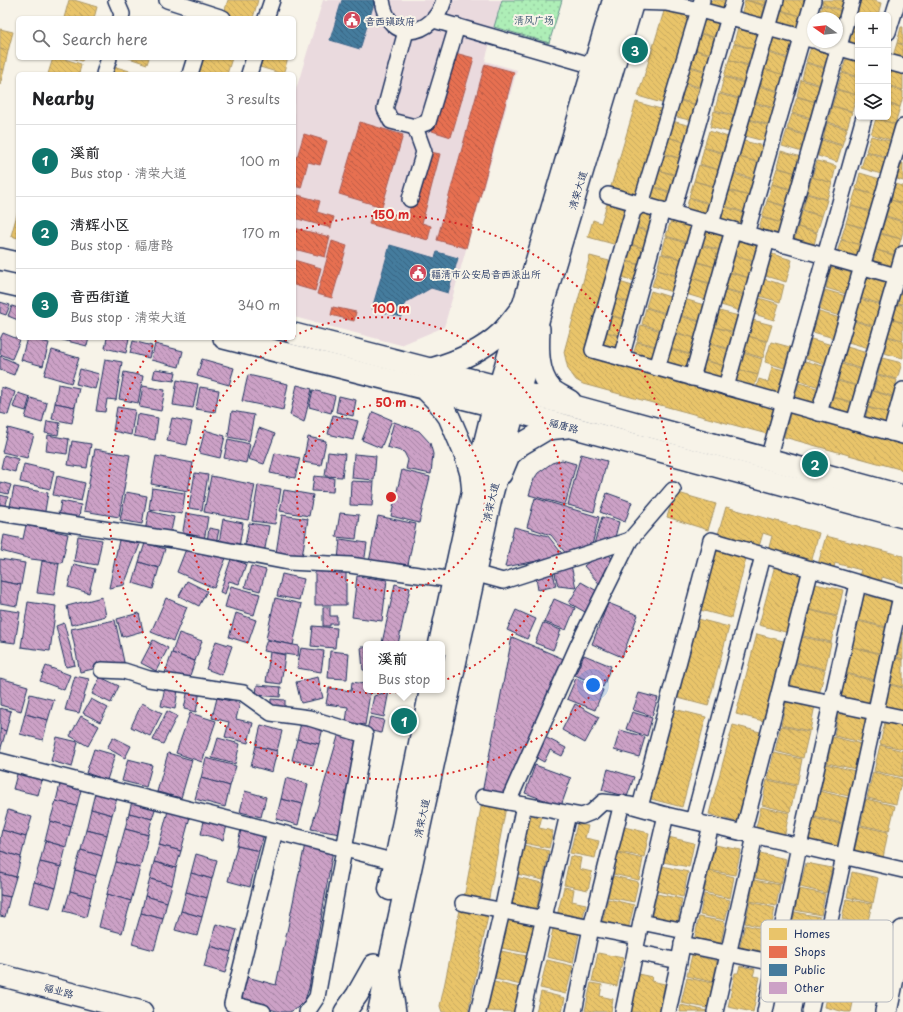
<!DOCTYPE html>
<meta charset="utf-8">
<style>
body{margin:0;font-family:"Playpen Sans","LXGW WenKai TC",sans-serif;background:#f2f2f2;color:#202124}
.controls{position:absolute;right:12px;top:12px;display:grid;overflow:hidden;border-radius:6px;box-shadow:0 1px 3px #0004}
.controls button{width:36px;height:36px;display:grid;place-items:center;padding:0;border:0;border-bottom:1px solid #e0e0e0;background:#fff;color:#202124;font:20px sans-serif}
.compass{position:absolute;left:807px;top:12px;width:36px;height:36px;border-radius:50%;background:#fff;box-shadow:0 1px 3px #0004;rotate:284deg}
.you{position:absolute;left:593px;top:685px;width:14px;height:14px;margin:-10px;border:3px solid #fff;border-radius:50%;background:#1a73e8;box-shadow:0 0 0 6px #1a73e833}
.badge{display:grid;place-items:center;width:26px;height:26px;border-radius:50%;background:#0f766e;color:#fff;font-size:13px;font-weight:700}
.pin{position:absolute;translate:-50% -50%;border:2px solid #fff;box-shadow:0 1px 4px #0006}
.popup{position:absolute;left:363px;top:641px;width:82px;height:52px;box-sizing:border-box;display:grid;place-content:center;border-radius:6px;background:#fff;filter:drop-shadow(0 1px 3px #0005);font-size:13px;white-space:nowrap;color:#757577}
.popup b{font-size:15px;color:#202124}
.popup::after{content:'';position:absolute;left:50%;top:100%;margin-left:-8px;border:8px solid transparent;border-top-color:#fff}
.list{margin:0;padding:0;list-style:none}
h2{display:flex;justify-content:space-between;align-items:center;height:52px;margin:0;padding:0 16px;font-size:17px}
h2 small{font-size:13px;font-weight:400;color:#757577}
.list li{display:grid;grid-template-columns:26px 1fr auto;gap:12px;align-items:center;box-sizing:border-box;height:72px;padding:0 16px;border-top:1px solid #e0e0e0}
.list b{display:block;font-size:15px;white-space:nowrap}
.list p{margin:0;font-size:13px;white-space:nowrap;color:#757577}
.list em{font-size:13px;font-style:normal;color:#757577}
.icon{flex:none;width:22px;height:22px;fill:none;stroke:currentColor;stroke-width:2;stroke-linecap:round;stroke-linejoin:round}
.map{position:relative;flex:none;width:903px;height:1012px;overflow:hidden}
.search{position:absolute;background:#fff;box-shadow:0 1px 3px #0004;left:16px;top:16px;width:280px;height:44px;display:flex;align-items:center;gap:10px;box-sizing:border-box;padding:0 14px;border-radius:6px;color:#757577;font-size:15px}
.panel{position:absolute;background:#fff;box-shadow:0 1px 3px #0004;left:16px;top:72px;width:280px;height:268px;border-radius:6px}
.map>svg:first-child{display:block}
.built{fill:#eadade}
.park{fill:url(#park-dots);stroke:#648e8a}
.homes{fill:url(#homes-back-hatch);stroke:#ab9766}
.shops{fill:url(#shops-back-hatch);stroke:#aa5c55}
.public{fill:url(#public-back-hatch);stroke:#38648a}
.building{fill:url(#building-back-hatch);stroke:#1b2f5e}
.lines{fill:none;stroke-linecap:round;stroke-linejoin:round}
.street-casing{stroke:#1b2f5e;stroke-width:18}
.secondary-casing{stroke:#1b2f5e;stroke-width:24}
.primary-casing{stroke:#1b2f5e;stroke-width:25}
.street{stroke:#f7f3e8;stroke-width:15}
.secondary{stroke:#f7f3e8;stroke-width:21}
.primary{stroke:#f7f3e8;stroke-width:22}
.ring{fill:none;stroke:#d62828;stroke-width:2;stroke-dasharray:2 4}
.labels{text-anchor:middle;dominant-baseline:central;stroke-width:4;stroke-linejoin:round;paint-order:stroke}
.park-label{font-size:10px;fill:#385570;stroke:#f7f3e8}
.poi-label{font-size:10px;fill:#1b2f5e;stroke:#f7f3e8;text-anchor:start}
.street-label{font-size:10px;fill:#1b2f5e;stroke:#f7f3e8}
.key{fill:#f7f3e8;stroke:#b5b8bf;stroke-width:1}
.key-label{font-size:11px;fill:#1b2f5e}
.centre{fill:#d62828;stroke:#f7f3e8;stroke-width:2}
.ring-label{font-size:12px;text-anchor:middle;font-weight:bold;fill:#d62828;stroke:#f7f3e8;stroke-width:4;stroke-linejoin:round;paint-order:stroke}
</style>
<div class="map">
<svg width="903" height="1012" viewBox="0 0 903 1012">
<defs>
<pattern id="park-dots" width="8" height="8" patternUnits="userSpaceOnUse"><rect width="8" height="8" fill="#aeeeb7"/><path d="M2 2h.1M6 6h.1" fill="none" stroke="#95cca0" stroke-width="1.8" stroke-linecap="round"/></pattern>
<pattern id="homes-back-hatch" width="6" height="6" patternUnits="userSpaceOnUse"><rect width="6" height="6" fill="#e9c46a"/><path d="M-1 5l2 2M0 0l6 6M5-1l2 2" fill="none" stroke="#c7a95e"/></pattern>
<pattern id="shops-back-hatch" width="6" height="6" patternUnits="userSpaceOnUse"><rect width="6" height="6" fill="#e76f51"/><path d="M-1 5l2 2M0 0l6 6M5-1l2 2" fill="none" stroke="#ba5c46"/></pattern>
<pattern id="public-back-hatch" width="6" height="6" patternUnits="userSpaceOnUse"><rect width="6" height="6" fill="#457b9d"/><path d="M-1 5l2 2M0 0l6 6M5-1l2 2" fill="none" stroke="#396583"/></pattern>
<pattern id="building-back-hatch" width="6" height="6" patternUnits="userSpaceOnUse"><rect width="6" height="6" fill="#cca1c6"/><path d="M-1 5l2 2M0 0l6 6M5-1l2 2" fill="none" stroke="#a584a4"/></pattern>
</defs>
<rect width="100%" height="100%" fill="#f7f3e8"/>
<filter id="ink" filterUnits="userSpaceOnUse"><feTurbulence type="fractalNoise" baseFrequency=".025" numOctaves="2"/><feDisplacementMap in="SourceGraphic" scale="8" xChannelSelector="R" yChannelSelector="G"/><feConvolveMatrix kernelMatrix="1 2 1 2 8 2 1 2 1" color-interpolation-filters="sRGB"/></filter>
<g filter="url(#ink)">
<!-- built -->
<polygon class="built" points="323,0 502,0 485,61 517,70 444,327 401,345 294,317 294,96"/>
<!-- park -->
<polygon class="park" points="502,0 562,0 549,43 494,27"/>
<!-- homes -->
<g class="homes">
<polygon points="69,0 74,0 97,7 94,18 64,18"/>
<polygon points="228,0 258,0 253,18 229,18 223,16"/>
<polygon points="706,0 727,0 724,12 704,6"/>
<polygon points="745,0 765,6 760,22 741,17"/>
<polygon points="746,0 766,0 765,5"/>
<polygon points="784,0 805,0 801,16 781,10"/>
<polygon points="823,0 845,0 842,10 822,4"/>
<polygon points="861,0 871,0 881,3 878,15 862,15 857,14"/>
<polygon points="822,5 841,11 837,27 837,18 818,18"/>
<polygon points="665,8 692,16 665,104 638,96"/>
<polygon points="781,11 801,16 796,33 776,27"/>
<polygon points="857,14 860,15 858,15 858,32 852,30"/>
<polygon points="702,16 721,22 717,38 697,32"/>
<polygon points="738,27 758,32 754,49 734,43"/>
<polygon points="901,27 903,27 903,44 897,43"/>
<polygon points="0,29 13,32 8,51 0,49"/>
<polygon points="852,31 858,32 858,50 848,47"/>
<polygon points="697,33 716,38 712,54 692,49"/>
<polygon points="774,36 793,42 789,58 769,52"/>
<polygon points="897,43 903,45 903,62 892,59"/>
<polygon points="734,44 753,49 749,65 729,60"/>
<polygon points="811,47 831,52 826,68 806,62"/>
<polygon points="0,49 8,51 4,70 0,69"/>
<polygon points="692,49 711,55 707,71 687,65"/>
<polygon points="769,53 788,59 784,75 764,69"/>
<polygon points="847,56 858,59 858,77 842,72"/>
<polygon points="53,58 61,58 81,64 79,74 48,74"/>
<polygon points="72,58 83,58 82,61"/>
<polygon points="129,58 149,58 147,64"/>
<polygon points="202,58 232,58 227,74 201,74 197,73"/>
<polygon points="263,58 288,58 283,74 260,67"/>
<polygon points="729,60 748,66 744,82 724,76"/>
<polygon points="806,63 826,69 821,85 802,79"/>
<polygon points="687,66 707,72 702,88 683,82"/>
<polygon points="116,67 140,74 113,74"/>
<polygon points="0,69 4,70 0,85"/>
<polygon points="764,69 784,75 779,91 759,85"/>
<polygon points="890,69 903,72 903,90 888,85 888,76"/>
<polygon points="842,73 858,78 857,95 837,89"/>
<polygon points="724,77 744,83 739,98 720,93"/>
<polygon points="801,80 821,86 816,102 797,96"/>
<polygon points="682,83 702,89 697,105 678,99"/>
<polygon points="759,86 779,92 774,108 755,102"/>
<polygon points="888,86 903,91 903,97 900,107 888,103"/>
<polygon points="837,90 857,95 852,111 832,106"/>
<polygon points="719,94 739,99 734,115 715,110"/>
<polygon points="797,97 816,102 812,118 792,113"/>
<polygon points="677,100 697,105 693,121 673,116"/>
<polygon points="636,102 664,110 637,198 610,190"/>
<polygon points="754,103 774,109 769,125 750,119"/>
<polygon points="888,104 900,107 895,124 876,118 888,117"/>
<polygon points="832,106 852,112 847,128 828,122"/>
<polygon points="714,111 734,116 729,132 710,127"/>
<polygon points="792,114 811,119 807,135 787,129"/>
<polygon points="876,119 895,124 891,140 871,134"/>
<polygon points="750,120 769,126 764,141 745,136"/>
<polygon points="672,121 691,126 687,142 667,137"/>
<polygon points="827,123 847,129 842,145 823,139"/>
<polygon points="787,130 807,136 802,152 782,146"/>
<polygon points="709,131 728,137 724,153 704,147"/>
<polygon points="871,136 890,141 886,157 866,151"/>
<polygon points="667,137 687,143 682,159 663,153"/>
<polygon points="822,140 842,146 837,162 818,156"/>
<polygon points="744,141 763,146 759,162 739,157"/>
<polygon points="704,148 724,154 719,170 700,164"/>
<polygon points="781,151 801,157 796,173 777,167"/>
<polygon points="866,152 885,158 881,174 861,168"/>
<polygon points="662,154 682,159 677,175 658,170"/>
<polygon points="739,157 759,163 754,179 735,173"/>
<polygon points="817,161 836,166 832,183 812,177"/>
<polygon points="901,163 903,163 903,181 897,179"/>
<polygon points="699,165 719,170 714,186 694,181"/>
<polygon points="777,168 796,173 792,189 772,184"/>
<polygon points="657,170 677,176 672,192 653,186"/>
<polygon points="860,173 880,179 875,195 856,189"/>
<polygon points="734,174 754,180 749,196 729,190"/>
<polygon points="812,177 832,183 827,199 807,193"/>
<polygon points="694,181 714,187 709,203 689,197"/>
<polygon points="772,184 791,190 787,206 767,201"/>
<polygon points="895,184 903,186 903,203 891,200"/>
<polygon points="653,187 672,193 668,209 648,203"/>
<polygon points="856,190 875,195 871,211 851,206"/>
<polygon points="729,191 749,196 744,212 725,206"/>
<polygon points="807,194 827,200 822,216 803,210"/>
<polygon points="689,198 709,204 705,220 685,214"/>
<polygon points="891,200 903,204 903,221 886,216"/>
<polygon points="767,201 786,207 782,223 762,217"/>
<polygon points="607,204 628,210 617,245 588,237 593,220 601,223"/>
<polygon points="851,206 870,212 866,228 846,223"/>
<polygon points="725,207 744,213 740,229 720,223"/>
<polygon points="637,210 656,216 652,232 632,226"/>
<polygon points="18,211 18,238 11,236"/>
<polygon points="802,211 822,216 817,232 798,227"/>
<polygon points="886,217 903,222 903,231 901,239 881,233"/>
<polygon points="762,218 782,223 777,239 757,234"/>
<polygon points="671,220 690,226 686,242 666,236"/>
<polygon points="846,223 865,229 861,245 841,239"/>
<polygon points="632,227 652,233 647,249 627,243"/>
<polygon points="798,227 817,233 813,249 793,243"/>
<polygon points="705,228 724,234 720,250 700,244"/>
<polygon points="881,234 901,239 896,255 876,250"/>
<polygon points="666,237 686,243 681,259 662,253"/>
<polygon points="739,239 759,245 755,261 735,255"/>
<polygon points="841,240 861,245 856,261 836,256"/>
<polygon points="627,244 647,249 642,265 622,260"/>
<polygon points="700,245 720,251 715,267 695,261"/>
<polygon points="876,250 896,256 891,272 872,266"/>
<polygon points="661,254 681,259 676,275 657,270"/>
<polygon points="772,254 792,260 786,282 765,276"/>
<polygon points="590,256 613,262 588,355 775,406 767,434 583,384 576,380 568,369 564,352"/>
<polygon points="735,256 754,262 750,278 730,272"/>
<polygon points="623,260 642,266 638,282 618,276"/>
<polygon points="695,262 715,267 710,283 690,278"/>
<polygon points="831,267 852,273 846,294 826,288"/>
<polygon points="657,270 676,276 672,292 652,286"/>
<polygon points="730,273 749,278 745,294 725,289"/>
<polygon points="867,277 887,283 881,304 861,298"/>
<polygon points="691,278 710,284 706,300 686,294"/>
<polygon points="764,279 784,285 780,302 759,296"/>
<polygon points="616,281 636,287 632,303 612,297"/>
<polygon points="902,287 903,287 903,304 898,303"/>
<polygon points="725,290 745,295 740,311 721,305"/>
<polygon points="825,290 846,296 840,316 820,310"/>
<polygon points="651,291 670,297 666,313 646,307"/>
<polygon points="612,298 632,304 627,320 607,314"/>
<polygon points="759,298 779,304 774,320 754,314"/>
<polygon points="684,299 704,305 700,321 680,315"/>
<polygon points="860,299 881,305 875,326 854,320"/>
<polygon points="897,304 903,305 903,322 893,320"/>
<polygon points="646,308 666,314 661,330 642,324"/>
<polygon points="719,311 739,316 735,332 715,327"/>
<polygon points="819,312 840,318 834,338 813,332"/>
<polygon points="607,315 627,320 622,336 603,331"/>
<polygon points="680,316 700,322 695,338 675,332"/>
<polygon points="752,320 772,325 767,341 748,336"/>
<polygon points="893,320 903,323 903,340 888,336"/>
<polygon points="854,321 875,327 869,348 848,342"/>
<polygon points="641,325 661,331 656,346 637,341"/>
<polygon points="715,327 734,333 730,349 710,343"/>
<polygon points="602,331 622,337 618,353 598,347"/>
<polygon points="675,333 695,338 690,354 671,349"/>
<polygon points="748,336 767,342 763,358 743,352"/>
<polygon points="888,337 903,341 903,358 884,353"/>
<polygon points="811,339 832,345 826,365 806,359"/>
<polygon points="637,342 656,347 652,363 632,358"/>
<polygon points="771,342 790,347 784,368 765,362"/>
<polygon points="710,344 730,350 725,366 705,360"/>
<polygon points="847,347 867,353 862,369 843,363"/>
<polygon points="670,349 690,355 686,371 666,365"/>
<polygon points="743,353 762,359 758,375 738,369"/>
<polygon points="882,358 902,363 897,379 878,374"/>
<polygon points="705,361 725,366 721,382 701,377"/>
<polygon points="805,361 826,367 820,387 799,381"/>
<polygon points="842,364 862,370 858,386 838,380"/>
<polygon points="772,367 784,370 777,394 755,392 759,379 768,382"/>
<polygon points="738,370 758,375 753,391 734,386"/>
<polygon points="878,375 897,380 893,396 873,391"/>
<polygon points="837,381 857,386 853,402 833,397"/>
<polygon points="799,383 820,389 814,409 793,404"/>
<polygon points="873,391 892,397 888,413 868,407"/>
<polygon points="833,397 853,403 848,419 829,413"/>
<polygon points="868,408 888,413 883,429 864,424"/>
<polygon points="791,411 903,441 903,470 784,437"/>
<polygon points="675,492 716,504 708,530 667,517"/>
<polygon points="726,507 819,533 811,563 768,551 772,536 763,533 758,550 717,538"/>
<polygon points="826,536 903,556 903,583 882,577 881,584 858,579 861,570 835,563 833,572 817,568"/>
<polygon points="716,550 746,558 731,618 700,610"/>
<polygon points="775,565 805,573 789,633 759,625"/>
<polygon points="815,584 843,590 837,616 808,609"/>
<polygon points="864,595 892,601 886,627 858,620"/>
<polygon points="809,610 837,617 831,642 803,636"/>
<polygon points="698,619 729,627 708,706 678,698"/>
<polygon points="858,621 886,628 880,653 852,647"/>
<polygon points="903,632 903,659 897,657"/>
<polygon points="757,634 787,642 767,722 736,714"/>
<polygon points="802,637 831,643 825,669 796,662"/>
<polygon points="852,647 880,654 874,680 846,673"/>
<polygon points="896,658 903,660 903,687 890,684"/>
<polygon points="796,663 825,670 819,695 790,689"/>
<polygon points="846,674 874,681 868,706 840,700"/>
<polygon points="890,685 903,688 903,715 884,710"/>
<polygon points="787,699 815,705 810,731 781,725"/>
<polygon points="674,709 706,717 682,807 651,799"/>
<polygon points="839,710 868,717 862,742 834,736"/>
<polygon points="886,718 903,722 903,749 880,744"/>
<polygon points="733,725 764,733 740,823 709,814"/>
<polygon points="781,726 809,732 803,758 775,751"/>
<polygon points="833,737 861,744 856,769 827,763"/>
<polygon points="880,745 903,751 903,777 874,771"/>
<polygon points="774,753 802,759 797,785 768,779"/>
<polygon points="826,764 855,771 849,796 821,790"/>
<polygon points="873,772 902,779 896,804 867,798"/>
<polygon points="767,780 796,786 790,812 762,805"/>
<polygon points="819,791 848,798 842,823 814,817"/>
<polygon points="866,799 895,806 889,831 861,825"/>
<polygon points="482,802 506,807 488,903 464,898"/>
<polygon points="761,807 789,813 784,838 755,832"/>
<polygon points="531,814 542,816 539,828 553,831 549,848 524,843"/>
<polygon points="813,818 842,824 836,850 807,844"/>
<polygon points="577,824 588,826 585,838 599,841 595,858 570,853"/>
<polygon points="860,826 888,832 883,858 854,852"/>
<polygon points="624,827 649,833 644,857 618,852"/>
<polygon points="668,837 694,843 689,867 663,862"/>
<polygon points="523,845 549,851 543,880 517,874"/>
<polygon points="715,845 741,850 735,875 709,870"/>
<polygon points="618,853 643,859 639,880 613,874"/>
<polygon points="760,853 786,859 781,884 755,878"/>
<polygon points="570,856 581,858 579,869 592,872 588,890 564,885"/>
<polygon points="806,863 832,868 826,893 800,887"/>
<polygon points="662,866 688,872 683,897 657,891"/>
<polygon points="709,871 734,877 730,898 704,892"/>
<polygon points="852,872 878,878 873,903 847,897"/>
<polygon points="613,876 638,882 634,902 608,897"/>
<polygon points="516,877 542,883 536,911 510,906"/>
<polygon points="754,880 780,885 776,906 750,901"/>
<polygon points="564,887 574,889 572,901 586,904 582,921 557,916"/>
<polygon points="799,889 825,894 821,915 795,910"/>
<polygon points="657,894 682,899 677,924 651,919"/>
<polygon points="704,894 730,900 725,920 700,915"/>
<polygon points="608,899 634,905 628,930 602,924"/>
<polygon points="846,899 872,904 867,925 842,919"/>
<polygon points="750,902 775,908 771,929 745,923"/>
<polygon points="460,910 488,916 468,1012 442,1012 440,1006"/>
<polygon points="795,912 820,917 816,938 790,933"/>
<polygon points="699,917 725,922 720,947 694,942"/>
<polygon points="508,919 534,925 527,953 501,948"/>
<polygon points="842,921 867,927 863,948 837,942"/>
<polygon points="745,925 771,931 765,956 739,950"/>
<polygon points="553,929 579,934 573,963 547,957"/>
<polygon points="790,935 816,940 810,965 784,960"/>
<polygon points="837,944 862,950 857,975 831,969"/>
<polygon points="501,951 527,956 521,985 495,979"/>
<polygon points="598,953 623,958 617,986 592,981"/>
<polygon points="692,955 717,961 713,982 687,976"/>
<polygon points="547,960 573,966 566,994 540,988"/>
<polygon points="740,966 755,969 753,976 760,977 753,1012 728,1007 735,973 738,973"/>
<polygon points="785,972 813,979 808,1000 780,993"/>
<polygon points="638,974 652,977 651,981 665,984 659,1012 630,1012"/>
<polygon points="687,978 713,983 707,1008 681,1003"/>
<polygon points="494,982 520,988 515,1012 487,1011"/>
<polygon points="830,982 856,988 851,1012 845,1012 825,1007"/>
<polygon points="591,983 602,985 600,996 613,999 611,1012 585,1011"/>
<polygon points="541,992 565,998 562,1012 536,1012"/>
<polygon points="681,1005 707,1011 707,1012 680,1012"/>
</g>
<!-- shops -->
<g class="shops">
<polygon points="455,53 474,58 451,137 432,131"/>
<polygon points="485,64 514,72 466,248 437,240"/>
<polygon points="360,122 403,135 382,207 339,194"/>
<polygon points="304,134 327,141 320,165 308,162 301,188 294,186 294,156 297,157"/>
<polygon points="426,151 440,154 422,223 431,226 428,240 369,224 373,209 407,219"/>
<polygon points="294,194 320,201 317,212 334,217 331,228 294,218"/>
<polygon points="294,228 330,237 325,257 294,249"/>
<polygon points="332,241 347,246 332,298 317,294"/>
<polygon points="294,260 321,268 315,291 294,285"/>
<polygon points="333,307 356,312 354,321 331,315"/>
</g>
<!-- public -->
<g class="public">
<polygon points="342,0 375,0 360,49 330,40"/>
<polygon points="390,245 435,258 437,252 458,258 448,293 431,288 405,303 401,317 372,309"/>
</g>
<!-- building -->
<g class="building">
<polygon points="0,302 10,305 6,315 0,313"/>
<polygon points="12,306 18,308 18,320 8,316"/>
<polygon points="3,333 20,340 12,359 0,354 0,339"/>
<polygon points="27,338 49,343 43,366 21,360"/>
<polygon points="55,338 89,338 87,346"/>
<polygon points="107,338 129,338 126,353 105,348"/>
<polygon points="133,341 152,346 149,358 130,353"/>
<polygon points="155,344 183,351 179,367 151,360"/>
<polygon points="52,350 79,358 71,383 44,375"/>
<polygon points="0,356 18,364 14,375 0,370"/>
<polygon points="105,359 122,362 116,400 107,399 105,412 96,411"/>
<polygon points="202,359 234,368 229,385 197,376"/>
<polygon points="80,369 99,374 95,389 76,384"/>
<polygon points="155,369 176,372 174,381 153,378"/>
<polygon points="124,372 143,376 138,403 119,399"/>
<polygon points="248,375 288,384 283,410 242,401"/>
<polygon points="177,380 198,384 193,408 173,405"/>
<polygon points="58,384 79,388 75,407 55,403"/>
<polygon points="297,385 312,389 304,422 290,415"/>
<polygon points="143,386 165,390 161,411 139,407"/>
<polygon points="1,387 15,392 8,415 0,413"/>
<polygon points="200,387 219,390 215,412 196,409"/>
<polygon points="313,390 335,396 331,413 309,407"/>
<polygon points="18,393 30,397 26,411 13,407"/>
<polygon points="339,396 356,400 353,416 336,412"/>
<polygon points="31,398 47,403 42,423 25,418"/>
<polygon points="55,403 75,407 72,423 52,419"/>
<polygon points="117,407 135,410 131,435 113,431"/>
<polygon points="232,411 254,415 249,441 228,437"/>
<polygon points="373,412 392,420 381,448 362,440"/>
<polygon points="137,414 158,418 155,440 134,436"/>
<polygon points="333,415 358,421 353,440 328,434"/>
<polygon points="172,418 192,422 187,445 167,441"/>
<polygon points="47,421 60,423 58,435 45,433"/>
<polygon points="394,422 419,431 430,443 433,454 431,474 406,469 408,460 404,452 387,447"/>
<polygon points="8,428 34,435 27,458 2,452"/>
<polygon points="259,428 275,434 264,464 248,459"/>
<polygon points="205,430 225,436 220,458 199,453"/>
<polygon points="48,435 69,439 67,454 46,451"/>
<polygon points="308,437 326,441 321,465 303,462"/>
<polygon points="228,439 250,444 246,463 224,458"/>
<polygon points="72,441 91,444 87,468 68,465"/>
<polygon points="95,449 130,455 119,517 84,511"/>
<polygon points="328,452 345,454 342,477 325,476"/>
<polygon points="275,453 300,458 295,478 270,473"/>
<polygon points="354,454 376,456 374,480 352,478"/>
<polygon points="581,454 607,461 594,512 568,505"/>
<polygon points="4,455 18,459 15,472 1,468"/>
<polygon points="156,456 193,463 188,491 151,484"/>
<polygon points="562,460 576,464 565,505 529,495 534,479 538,473 552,463"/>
<polygon points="24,464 54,471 50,489 20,482"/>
<polygon points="402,470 430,477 419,523 391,516"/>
<polygon points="195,473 208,475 202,510 189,508"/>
<polygon points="57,476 85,483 81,501 53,495"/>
<polygon points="211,476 255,485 248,520 204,512"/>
<polygon points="314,476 334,478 333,492 312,491"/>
<polygon points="351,481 374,482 372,506 350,505"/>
<polygon points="0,482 11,485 8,494 0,492"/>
<polygon points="258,485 281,489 275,524 252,521"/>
<polygon points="14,487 48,493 44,517 9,511"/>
<polygon points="152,488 185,493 182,514 149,509"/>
<polygon points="284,490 313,495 309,516 280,511"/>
<polygon points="126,492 147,496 142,524 120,520"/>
<polygon points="607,493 632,502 625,522 600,512"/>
<polygon points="0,495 8,497 4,511 0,510"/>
<polygon points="535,498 599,517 592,545 567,555 551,535 527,527"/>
<polygon points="61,501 81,505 78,522 58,519"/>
<polygon points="149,511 174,517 170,536 145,531"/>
<polygon points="186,513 208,517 204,541 182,537"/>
<polygon points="340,513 359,515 356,539 336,537"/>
<polygon points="282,515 308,519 302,557 276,553"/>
<polygon points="378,516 416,524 407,570 369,562"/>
<polygon points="602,517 619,522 614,541 594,544"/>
<polygon points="223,519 243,523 239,547 219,543"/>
<polygon points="249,523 269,526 264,554 244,550"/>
<polygon points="26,525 68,534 62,563 31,559 1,551 4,535 23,539"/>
<polygon points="514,527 548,536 564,556 505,567"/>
<polygon points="209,528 219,530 216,543 207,542"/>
<polygon points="78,536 102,540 97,565 74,561"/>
<polygon points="340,539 367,543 364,564 338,560"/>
<polygon points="119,540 140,544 124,585 109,588"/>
<polygon points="145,543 165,549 159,568 139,562"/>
<polygon points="186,549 226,558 214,588 177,572"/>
<polygon points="607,552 613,560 609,564 612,568 603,576 608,582 602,587 584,566 596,556 599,559"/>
<polygon points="0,559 25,563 21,585 0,581"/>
<polygon points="231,559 246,564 239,584 229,581 225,594 220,592"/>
<polygon points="42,561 59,564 54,595 37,593"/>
<polygon points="139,562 159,568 153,589 133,583"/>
<polygon points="74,564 95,569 89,593 68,587"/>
<polygon points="571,565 576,588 558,586 554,569"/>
<polygon points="251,566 266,570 260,591 245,587"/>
<polygon points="552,568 556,586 538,590 535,572"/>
<polygon points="315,571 346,572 346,605 315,605"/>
<polygon points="282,574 304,579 299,600 277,596"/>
<polygon points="357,576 387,580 382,621 352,617"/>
<polygon points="0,581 21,585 17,606 0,603"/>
<polygon points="187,581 207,591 199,606 179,596"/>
<polygon points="581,582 597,591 585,612 569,603"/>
<polygon points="395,584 410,588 398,644 385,644 382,643"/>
<polygon points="231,586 260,594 254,615 225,607"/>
<polygon points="102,597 106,616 71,625 67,606"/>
<polygon points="166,598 187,607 173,641 151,632"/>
<polygon points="275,598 302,604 293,645 266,639"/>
<polygon points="554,599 575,608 566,630 544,622"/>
<polygon points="28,602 56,606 50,651 21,647"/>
<polygon points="608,603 638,615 622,657 592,644"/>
<polygon points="323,607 330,607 330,616 337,616 337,624 330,624 330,626 323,626"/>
<polygon points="0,609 20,612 15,643 0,641"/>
<polygon points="516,610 536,619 527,639 507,630"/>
<polygon points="139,613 143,631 122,637 117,619"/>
<polygon points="236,613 256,620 248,643 229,637"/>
<polygon points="115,620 124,662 80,672 71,629"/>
<polygon points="64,623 75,665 66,667 56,626"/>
<polygon points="543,623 561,630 553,650 535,643"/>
<polygon points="313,626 337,628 335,648 311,646"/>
<polygon points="179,633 202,641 195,661 172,653"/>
<polygon points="512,637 566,660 506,797 482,793"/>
<polygon points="153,640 168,648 156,671 141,663"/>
<polygon points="267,640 299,646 298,656 263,651"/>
<polygon points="216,641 232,646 222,675 206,669"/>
<polygon points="361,647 366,647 366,670 363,670"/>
<polygon points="301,648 324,651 321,672 297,668"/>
<polygon points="330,651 349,653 347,679 328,678"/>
<polygon points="270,652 285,655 281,684 266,682"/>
<polygon points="172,653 195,661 188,681 165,673"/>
<polygon points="584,655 611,666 603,687 575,675"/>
<polygon points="46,666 70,675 64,690 40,681"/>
<polygon points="75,676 89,679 79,713 65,710"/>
<polygon points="100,677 119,686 111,703 92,694"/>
<polygon points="318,677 323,698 301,703 296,682"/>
<polygon points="0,678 28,686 21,711 0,705"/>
<polygon points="576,678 603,690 595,710 567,699"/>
<polygon points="352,682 365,684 364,693 370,693 365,725 346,722 348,707 326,704 329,688 351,691"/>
<polygon points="257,685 281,687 280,697 256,695"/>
<polygon points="165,687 178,690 175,709 161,706"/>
<polygon points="188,689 200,691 196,712 184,709"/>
<polygon points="371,690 382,690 372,693"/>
<polygon points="389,691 384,717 370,714 374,696"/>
<polygon points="639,693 658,698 652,716 633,710"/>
<polygon points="30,694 54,700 48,720 25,714"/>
<polygon points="217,698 240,703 236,719 253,723 248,743 225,737 229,722 212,718"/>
<polygon points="91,699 108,708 100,722 83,713"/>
<polygon points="271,699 285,700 285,710 271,710"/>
<polygon points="142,703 162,713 150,736 131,727"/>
<polygon points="575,704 599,717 585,743 562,730"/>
<polygon points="0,708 11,711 6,731 0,729"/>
<polygon points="167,711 177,716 163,744 153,740"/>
<polygon points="632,712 652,718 647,736 626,729"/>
<polygon points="190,713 216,721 202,762 176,753"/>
<polygon points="25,714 48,720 43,740 20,734"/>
<polygon points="81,716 99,726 88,746 70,736"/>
<polygon points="370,717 384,720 381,733 367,730"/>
<polygon points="302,719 324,724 319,744 297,739"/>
<polygon points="261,725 282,731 277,751 256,746"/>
<polygon points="0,729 6,731 0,751"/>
<polygon points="620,730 645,737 639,757 614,750"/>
<polygon points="339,733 357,737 340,834 311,829"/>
<polygon points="543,736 566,748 562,756 550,750 544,762 533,756"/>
<polygon points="57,737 78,742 72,767 51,761"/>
<polygon points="113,737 131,746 125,758 107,748"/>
<polygon points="218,738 240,744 235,764 212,758"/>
<polygon points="297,739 319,744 313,765 292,760"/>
<polygon points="256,746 277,751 272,772 251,766"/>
<polygon points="94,749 115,755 107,780 86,773"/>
<polygon points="168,753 192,760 181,798 157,792"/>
<polygon points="206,758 236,766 230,786 201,778"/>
<polygon points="128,759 152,765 146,787 122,781"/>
<polygon points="535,765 571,778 561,806 525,793"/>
<polygon points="19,767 44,773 38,795 13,789"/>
<polygon points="608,769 634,777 627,797 602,790"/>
<polygon points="201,778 230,786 225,807 195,799"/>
<polygon points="286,778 308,784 303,804 281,799"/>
<polygon points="61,780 82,786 77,806 56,801"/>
<polygon points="96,789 118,795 112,815 91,809"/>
<polygon points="245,791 266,797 261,817 240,812"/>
<polygon points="133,797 157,803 152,819 129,813"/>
<polygon points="281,799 303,804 298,825 276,819"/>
<polygon points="56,801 77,806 71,827 50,821"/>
<polygon points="169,807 191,813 181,851 159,845"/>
<polygon points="91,809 112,815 107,835 86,830"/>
<polygon points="8,810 32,817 26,837 2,830"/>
<polygon points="129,813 152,819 148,835 125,829"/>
<polygon points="205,817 228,822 223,840 201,834"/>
<polygon points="50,821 71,827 66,847 45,841"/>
<polygon points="242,826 265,831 259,851 237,846"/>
<polygon points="125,829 148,835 140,868 116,862"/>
<polygon points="2,830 26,837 21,857 0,851 0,839"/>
<polygon points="86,830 107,835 102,856 81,850"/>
<polygon points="45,841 66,847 61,867 40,862"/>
<polygon points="305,844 333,850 309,988 305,1000 297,1008 290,1012 280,1012 241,1001 247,977 276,985"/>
<polygon points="159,845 181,851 176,868 154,862"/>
<polygon points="237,846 259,851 250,887 228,881"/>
<polygon points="81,850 102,856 96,876 75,870"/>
<polygon points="0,851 21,857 16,877 0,873"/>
<polygon points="196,854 217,860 212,879 191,873"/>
<polygon points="40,862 61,867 56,888 34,882"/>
<polygon points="116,862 140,868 131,901 107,894"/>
<polygon points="154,862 176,868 172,885 150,879"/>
<polygon points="75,870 96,876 91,897 70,891"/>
<polygon points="0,873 16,877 10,897 0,895"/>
<polygon points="191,873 212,879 207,898 186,892"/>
<polygon points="150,879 172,885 167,902 145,896"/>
<polygon points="34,882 56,888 50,908 29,903"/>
<polygon points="70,891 91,897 86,917 64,911"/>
<polygon points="186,892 207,898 202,917 181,911"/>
<polygon points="107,894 131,901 122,933 99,927"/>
<polygon points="0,895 10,897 5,917 0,916"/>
<polygon points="145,896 167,902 163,919 141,913"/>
<polygon points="181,911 202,917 197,936 175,930"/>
<polygon points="141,913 163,919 154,950 132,944"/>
<polygon points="216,924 237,930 231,952 210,946"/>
<polygon points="210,946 231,952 225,973 204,967"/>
</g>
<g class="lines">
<defs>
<g id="street">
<polyline points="116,0 122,14 121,18"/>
<polyline points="167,0 223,18"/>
<path d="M382,0C388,44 433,38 444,0"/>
<polyline points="702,0 641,204 633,211 593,350 903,436"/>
<polyline points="632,2 666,3 700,10 813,40"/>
<polyline points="266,18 272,0"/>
<polyline points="434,20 594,66"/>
<polyline points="406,31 385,109 391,121 415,127 428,122 457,26"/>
<polyline points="888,32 898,0"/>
<polyline points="819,42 858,53"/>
<polyline points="888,62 903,66"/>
<polyline points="104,74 109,58"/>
<polyline points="190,74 195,58"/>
<polyline points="249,74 254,58"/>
<polyline points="608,195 903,278"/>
<polyline points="410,199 424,152 415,127"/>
<polyline points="672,213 734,0"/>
<polyline points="711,224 776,0"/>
<polyline points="746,234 813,0"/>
<polyline points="783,245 852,0"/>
<polyline points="621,358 662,210"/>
<polyline points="657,368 701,221"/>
<polyline points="692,378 733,230"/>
<polyline points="726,387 767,240"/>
<polyline points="819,413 903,127"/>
<polyline points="854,423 903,254"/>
<polyline points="891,433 903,390"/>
<polyline points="768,459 864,117"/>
<polyline points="0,513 174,540 288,562 350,565 453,580"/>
<polyline points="471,585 481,575 503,581 630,540"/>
<polyline points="102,670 124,671 149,679 243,693 271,713 309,718 365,735 317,997 307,1012"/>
<polyline points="780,692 903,718"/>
<polyline points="0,761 396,862"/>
<polyline points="483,797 582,816 592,812 603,802 630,805 666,815 903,870"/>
<polyline points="508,802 579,643 630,540 673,490"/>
<polyline points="640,807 711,540 903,596"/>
<polyline points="693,821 763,556"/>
<polyline points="743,833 811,569"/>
<polyline points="463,903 638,937"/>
<polyline points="641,922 666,815"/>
<polyline points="685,931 711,825"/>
<polyline points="682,944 863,981"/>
<polyline points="263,1012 232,1004 275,831"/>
<polyline points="478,1012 502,911 524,805"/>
<polyline points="522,1012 568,814"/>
<polyline points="574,1012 591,928 622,803"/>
<polyline points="623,1012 641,922 685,931 679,961 635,952"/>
<polyline points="668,1012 679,961"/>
<polyline points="715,1012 755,836"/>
<polyline points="765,1012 799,846 858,584"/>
<polyline points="810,1012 901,596"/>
</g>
<g id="secondary">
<polyline points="0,259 18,263"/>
<polyline points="0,282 18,286"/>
<path d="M539,329C538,349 537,373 551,389C556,394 564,397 570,401"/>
<polyline points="294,334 578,407 903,496"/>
<polyline points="224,338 494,406 903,517"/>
<path d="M431,369C456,362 482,351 501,333C509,325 516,315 523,306"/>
<polyline points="425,389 438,402 449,417 465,454 471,474 473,492"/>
<polyline points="501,474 509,455 520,445 547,429 567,427"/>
<polyline points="389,973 395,1012"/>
<polyline points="0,975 142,1012"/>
<polyline points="345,1012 357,995 374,965"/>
<polyline points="886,1012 903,931"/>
</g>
<g id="primary">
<polyline points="440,644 473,492 494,406 614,0"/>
<polyline points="390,889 431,690"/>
<polyline points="379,1012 491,496 540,312 633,0"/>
</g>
</defs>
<!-- street casing -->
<use href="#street" class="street-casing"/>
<!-- secondary casing -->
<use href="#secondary" class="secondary-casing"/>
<!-- primary casing -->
<use href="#primary" class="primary-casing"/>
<!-- street -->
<use href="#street" class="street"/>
<!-- secondary -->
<use href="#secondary" class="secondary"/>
<!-- primary -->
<use href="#primary" class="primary"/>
</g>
</g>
<!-- distance rings -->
<g class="ring">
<circle cx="391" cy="497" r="94"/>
<path d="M294 336A188 188 0 1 1 290 338"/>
<path d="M295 232A282 282 0 1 1 157 339"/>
</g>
<!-- icons -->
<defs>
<symbol id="civic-disc" viewBox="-11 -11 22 22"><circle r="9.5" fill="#d1495b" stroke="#f7f3e8"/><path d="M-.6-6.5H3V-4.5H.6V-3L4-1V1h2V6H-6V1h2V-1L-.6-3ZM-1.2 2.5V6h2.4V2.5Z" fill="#fff"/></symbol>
</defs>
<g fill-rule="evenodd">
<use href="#civic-disc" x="342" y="10" width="20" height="20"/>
<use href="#civic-disc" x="408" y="263" width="20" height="20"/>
</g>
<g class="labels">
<!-- park labels -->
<g class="park-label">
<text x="534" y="19">清风广场</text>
</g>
<!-- poi labels -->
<g class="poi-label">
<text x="365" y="20">音西镇政府</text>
<text x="431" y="273">福清市公安局音西派出所</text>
</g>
<!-- street labels -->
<g class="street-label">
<text transform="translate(577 190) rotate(-73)">清荣大道</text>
<text transform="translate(564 425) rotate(15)">福唐路</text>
<text transform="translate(490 502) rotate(-77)">清荣大道</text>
<text transform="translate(421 818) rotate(-78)">清荣大道</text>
<text transform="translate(59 990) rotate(15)">福业路</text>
</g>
</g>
<!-- legend -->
<rect x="761" y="920" width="132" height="82" rx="6" class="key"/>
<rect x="769" y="928" width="18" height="12" fill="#e9c46a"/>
<rect x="769" y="946" width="18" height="12" fill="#e76f51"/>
<rect x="769" y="964" width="18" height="12" fill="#457b9d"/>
<rect x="769" y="982" width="18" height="12" fill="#cca1c6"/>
<g class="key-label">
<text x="794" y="938">Homes</text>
<text x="794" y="956">Shops</text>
<text x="794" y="974">Public</text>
<text x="794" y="992">Other</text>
</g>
<circle cx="391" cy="497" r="6" class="centre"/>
<g class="ring-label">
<text x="391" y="219">150 m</text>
<text x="391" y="313">100 m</text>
<text x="391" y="407">50 m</text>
</g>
</svg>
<div class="controls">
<button>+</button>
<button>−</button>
<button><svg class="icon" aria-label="layers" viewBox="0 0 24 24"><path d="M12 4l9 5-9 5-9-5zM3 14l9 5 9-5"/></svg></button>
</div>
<svg class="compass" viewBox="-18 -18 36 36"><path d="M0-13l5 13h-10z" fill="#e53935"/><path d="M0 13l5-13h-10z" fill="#757577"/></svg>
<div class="you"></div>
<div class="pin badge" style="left:404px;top:721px">1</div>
<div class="popup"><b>溪前</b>Bus stop</div>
<div class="pin badge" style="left:815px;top:464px">2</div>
<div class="pin badge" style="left:635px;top:50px">3</div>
<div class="search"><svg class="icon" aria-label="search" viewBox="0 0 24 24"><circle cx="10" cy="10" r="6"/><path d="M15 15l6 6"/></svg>Search here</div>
<section class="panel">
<h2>Nearby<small>3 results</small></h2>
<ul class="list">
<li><span class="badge">1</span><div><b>溪前</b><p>Bus stop · 清荣大道</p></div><em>100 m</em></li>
<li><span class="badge">2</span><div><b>清辉小区</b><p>Bus stop · 福唐路</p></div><em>170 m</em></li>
<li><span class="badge">3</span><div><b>音西街道</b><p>Bus stop · 清荣大道</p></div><em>340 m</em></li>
</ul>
</section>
</div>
